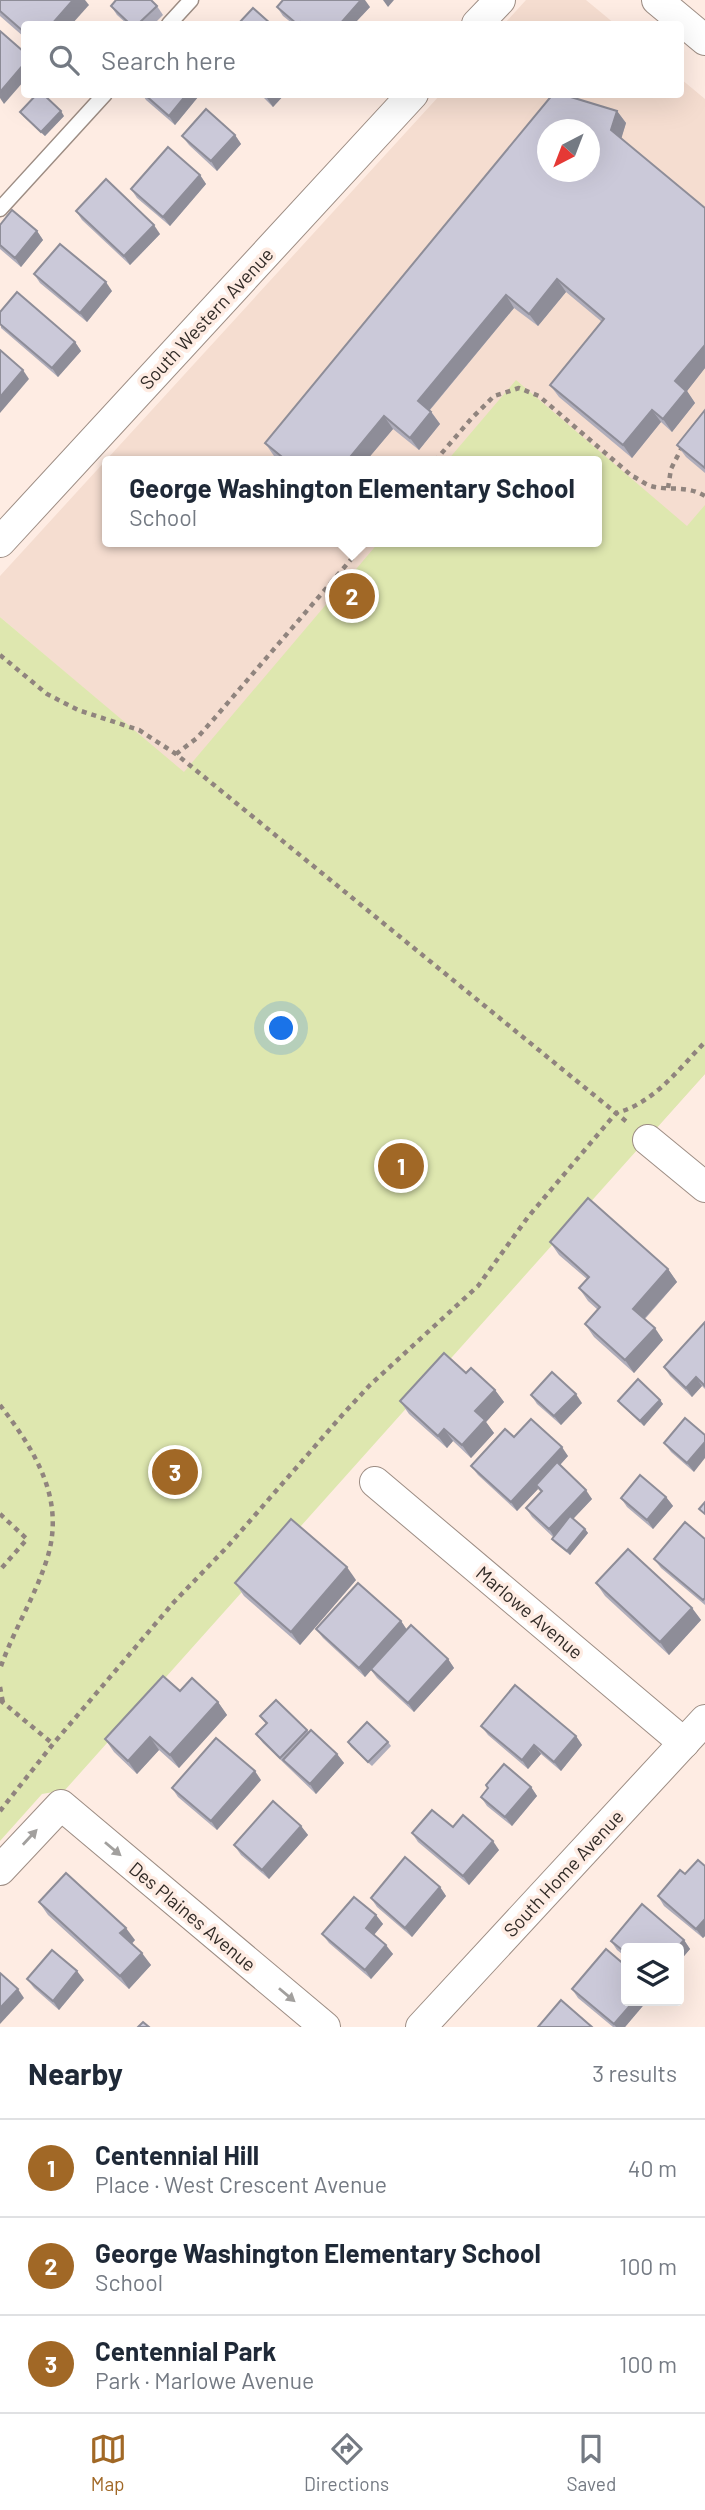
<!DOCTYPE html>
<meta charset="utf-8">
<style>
body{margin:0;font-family:Barlow,sans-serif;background:#f2f2f3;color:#1f2937}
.controls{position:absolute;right:21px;bottom:21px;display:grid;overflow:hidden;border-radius:7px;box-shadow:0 7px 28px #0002}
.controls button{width:63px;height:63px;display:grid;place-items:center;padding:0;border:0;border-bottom:2px solid #e0e1e3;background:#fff;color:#1f2937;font:35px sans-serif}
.compass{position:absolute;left:537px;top:119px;width:63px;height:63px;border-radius:50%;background:#fff;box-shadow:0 7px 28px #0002;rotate:222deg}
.you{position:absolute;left:282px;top:1029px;width:24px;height:24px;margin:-18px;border:5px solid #fff;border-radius:50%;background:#1a73e8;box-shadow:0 0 0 10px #1a73e833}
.badge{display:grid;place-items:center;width:46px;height:46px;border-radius:50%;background:#a16826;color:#fff;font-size:23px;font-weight:700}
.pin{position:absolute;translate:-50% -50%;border:4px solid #fff;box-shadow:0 2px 7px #0006}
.popup{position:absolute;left:102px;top:456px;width:500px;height:91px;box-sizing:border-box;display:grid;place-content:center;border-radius:7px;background:#fff;filter:drop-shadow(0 2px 5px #0005);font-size:23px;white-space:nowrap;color:#747a83}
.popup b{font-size:26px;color:#1f2937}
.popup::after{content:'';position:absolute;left:50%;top:100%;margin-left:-14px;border:14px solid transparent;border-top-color:#fff}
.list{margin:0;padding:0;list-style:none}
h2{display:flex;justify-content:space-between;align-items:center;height:91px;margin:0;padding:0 28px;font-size:30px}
h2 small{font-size:23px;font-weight:400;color:#747a83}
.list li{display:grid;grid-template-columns:46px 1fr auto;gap:21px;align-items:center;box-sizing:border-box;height:98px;padding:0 28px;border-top:2px solid #e0e1e3}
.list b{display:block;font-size:26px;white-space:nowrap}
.list p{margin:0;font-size:23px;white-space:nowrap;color:#747a83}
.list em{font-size:23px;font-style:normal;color:#747a83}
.icon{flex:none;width:38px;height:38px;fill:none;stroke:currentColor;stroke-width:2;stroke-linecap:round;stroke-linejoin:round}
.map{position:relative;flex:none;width:705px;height:2027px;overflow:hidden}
.search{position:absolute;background:#fff;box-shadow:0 7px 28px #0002;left:21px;right:21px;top:21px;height:77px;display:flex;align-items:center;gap:18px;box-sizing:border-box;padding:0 24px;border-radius:7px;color:#747a83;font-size:26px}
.sheet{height:385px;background:#fff}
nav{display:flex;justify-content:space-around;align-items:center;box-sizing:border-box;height:98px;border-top:2px solid #e0e1e3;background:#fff;font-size:19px;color:#747a83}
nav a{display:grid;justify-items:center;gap:4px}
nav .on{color:#a16826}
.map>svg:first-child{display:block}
.built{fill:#f5ddd0;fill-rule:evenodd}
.green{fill:#dee7af}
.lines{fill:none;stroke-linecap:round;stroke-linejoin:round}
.service-casing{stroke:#9d8d84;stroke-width:17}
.minor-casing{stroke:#9d8d84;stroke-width:32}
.path{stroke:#90847e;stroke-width:4.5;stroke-dasharray:5 5;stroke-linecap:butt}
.service{stroke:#fff;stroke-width:14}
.minor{stroke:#fff;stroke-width:30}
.wall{fill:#afadbb}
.shaded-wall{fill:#8e8d98}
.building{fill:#cbc9d9;stroke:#8e8d98;stroke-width:2;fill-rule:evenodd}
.oneway{fill:#a2a09e}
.labels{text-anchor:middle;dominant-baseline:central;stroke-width:7;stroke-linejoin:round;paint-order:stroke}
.street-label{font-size:19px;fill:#312b27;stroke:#feece3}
</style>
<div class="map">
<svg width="705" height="2027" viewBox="0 0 705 2027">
<rect width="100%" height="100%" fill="#feece3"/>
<!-- built -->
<g class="built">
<polygon points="526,0 586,0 615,24 504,24"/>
<path d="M681,79L705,99V1074L633,1154L0,617V576L440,95L680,94ZM548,130H590V172H548ZM107,461H597V542H107Z"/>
</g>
<!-- green -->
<polygon class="green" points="516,380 687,526 705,505 705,1074 65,1790 42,1794 0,1841 0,617 184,772 379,542 597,542 597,461 447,461"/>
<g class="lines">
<defs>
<g id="service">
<polyline points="169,24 191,0"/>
<polyline points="0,209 105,94"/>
</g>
<g id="minor">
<polyline points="657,0 705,40"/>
<polyline points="477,24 500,0"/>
<polyline points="0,542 413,94"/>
<polyline points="648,1140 705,1187"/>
<polyline points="375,1482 684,1743"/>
<polyline points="0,1870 61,1805 325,2027"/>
<polyline points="421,2027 705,1720"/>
</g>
</defs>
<!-- service casing -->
<use href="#service" class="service-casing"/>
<!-- minor casing -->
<use href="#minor" class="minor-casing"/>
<!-- path -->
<g class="path">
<path d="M435,461L471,419L494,396L519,388L539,396L632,476C637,478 642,482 648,485C667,492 685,484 705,496"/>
<polyline points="668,488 671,469 682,447"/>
<polyline points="0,655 47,694 78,710 139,730 176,754 627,1122"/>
<polyline points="176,754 197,738 213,720 366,542"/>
<path d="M0,1405C35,1451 66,1499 47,1559C35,1597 13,1631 0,1669"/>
<polyline points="0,1514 27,1539 0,1570"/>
<polyline points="0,1687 3,1703"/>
<polyline points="0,1700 53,1744"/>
<path d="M0,1811L53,1744L174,1602L228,1546L344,1413L370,1385L478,1286L528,1217L616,1113C654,1103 678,1070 705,1042"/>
</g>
<!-- service -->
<use href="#service" class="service"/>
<!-- minor -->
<use href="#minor" class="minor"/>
</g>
<!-- wall -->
<g class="wall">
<polygon points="0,0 89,5 24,24 24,37 0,16"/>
<polygon points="111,6 157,6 163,15 154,24 127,24 117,15"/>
<polygon points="277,7 370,7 354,24 293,24 283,16"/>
<polygon points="142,94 196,94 198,97 175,125 146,100"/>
<polygon points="260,94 285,94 273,107"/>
<polygon points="571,97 617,111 626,123 621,138 705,208 705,368 687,391 695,403 672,432 661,422 632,458 559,397 550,385 602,322 566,292 538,326 514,308 430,410 440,424 419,450 393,429 366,461 280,461 274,456 265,443"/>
<polygon points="20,112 64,116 45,136 24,117"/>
<polygon points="235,135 241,144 217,171 189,145 182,136"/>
<polygon points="200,175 206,184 170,226 137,198 131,189"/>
<polygon points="76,211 160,234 130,265 82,220"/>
<polygon points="0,225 37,231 43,240 21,267 0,249"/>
<polygon points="34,274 112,291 87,322 40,283"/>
<polygon points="0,312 75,342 81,351 58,377 1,328"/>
<polygon points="705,410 705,473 686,457 677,445"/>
<polygon points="550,1242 668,1269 677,1282 645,1319 663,1340 634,1373 594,1337 585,1324 598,1310 588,1301 579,1288 587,1279 559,1255"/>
<polygon points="705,1322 705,1389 702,1386 692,1397 670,1376 664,1367"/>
<polygon points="466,1373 495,1390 504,1402 486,1422 494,1433 471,1458 453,1441 447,1448 409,1414 400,1401"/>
<polygon points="531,1395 582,1403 561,1425 537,1404"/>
<polygon points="660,1400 663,1404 644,1426 621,1405 618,1401"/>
<polygon points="685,1418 694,1472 671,1452 664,1443"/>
<polygon points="514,1437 568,1456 560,1465 592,1499 573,1519 585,1529 588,1533 570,1555 555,1543 552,1539 553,1537 532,1517 526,1508 541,1492 538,1489 517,1511 478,1475 471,1466"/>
<polygon points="666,1497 673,1506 653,1529 627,1507 621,1498"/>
<polygon points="705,1539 705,1605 661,1568 654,1559"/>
<polygon points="356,1580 300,1645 244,1596 235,1583"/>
<polygon points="596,1583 692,1608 701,1620 669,1655 605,1596"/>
<polygon points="401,1621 407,1630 448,1659 454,1668 414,1712 377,1678 371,1670 365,1677 323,1638 316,1629"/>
<polygon points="180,1691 218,1702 227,1715 179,1768 159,1750 137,1774 114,1752 105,1739"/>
<polygon points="260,1716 307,1730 309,1732 337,1754 344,1763 316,1794 263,1743 256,1734 266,1724"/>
<polygon points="481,1726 576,1736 582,1745 561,1771 541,1754 528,1769 488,1735"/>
<polygon points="348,1742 388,1742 391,1746 372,1766 351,1747"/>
<polygon points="261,1780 217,1830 178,1797 172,1788"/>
<polygon points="486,1785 531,1787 537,1796 512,1826 487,1806 481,1797 488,1788"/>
<polygon points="301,1826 308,1835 269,1879 241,1855 234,1845"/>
<polygon points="453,1827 499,1850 469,1885 418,1842 412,1833"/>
<polygon points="705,1866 705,1936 703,1938 664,1906 658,1896 685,1874"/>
<polygon points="440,1887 446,1896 412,1937 377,1907 371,1898"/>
<polygon points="39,1902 135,1940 132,1944 151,1965 129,1989 48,1915"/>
<polygon points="376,1915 383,1924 374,1935 393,1954 371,1979 329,1943 322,1934"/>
<polygon points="684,1940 690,1949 679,1962 679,1948 626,1948 626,1957 617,1950 611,1941"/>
<polygon points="27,1979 84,1980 59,2010 34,1988"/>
<polygon points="572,1989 647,2001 625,2027 613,2027 578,1998"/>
</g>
<!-- shaded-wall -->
<g class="shaded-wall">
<polygon points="73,0 85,0 89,5 72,24 52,24"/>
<polygon points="361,0 365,0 370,7 354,24 340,24"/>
<polygon points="383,0 394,0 388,7"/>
<polygon points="24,64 24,81 4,104 0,98 0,92"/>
<polygon points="187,94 196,94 198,97 175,125 169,116"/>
<polygon points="270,94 285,94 273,107 267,98"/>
<polygon points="61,111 64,116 45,136 41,132"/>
<polygon points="617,111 626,123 620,143 611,130"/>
<polygon points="235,135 241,144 217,171 211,161"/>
<polygon points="200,175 206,184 170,226 163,217"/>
<polygon points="154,225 160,234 130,265 124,256"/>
<polygon points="37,231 43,240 21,267 15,258"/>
<polygon points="557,279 566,292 538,326 529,314"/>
<polygon points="106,282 112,291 87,322 80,313"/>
<polygon points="506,295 514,308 427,413 418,401"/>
<polygon points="75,342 81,351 58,377 52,368"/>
<polygon points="705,345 705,368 687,391 695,403 672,432 663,419 675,381"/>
<polygon points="23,370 29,379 0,413 0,397"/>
<polygon points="652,410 661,422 632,458 623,445"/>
<polygon points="431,412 440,424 419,450 410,438"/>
<polygon points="384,416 393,429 366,461 347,461"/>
<polygon points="668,1269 677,1282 642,1321 633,1309"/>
<polygon points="655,1328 663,1340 634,1373 625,1360"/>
<polygon points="696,1377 702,1386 692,1397 686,1388"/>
<polygon points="495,1390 504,1402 486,1422 494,1433 471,1458 462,1445 475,1411"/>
<polygon points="576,1394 582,1403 561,1425 554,1416"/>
<polygon points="660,1400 663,1404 644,1426 640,1421"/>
<polygon points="444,1429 453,1441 447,1448 438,1436"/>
<polygon points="705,1442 705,1458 694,1472 687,1463"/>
<polygon points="562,1447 568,1456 539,1488 536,1485 538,1489 517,1511 511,1502"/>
<polygon points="586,1490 592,1499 555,1538 549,1529"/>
<polygon points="666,1497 673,1506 653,1529 647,1520"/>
<polygon points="585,1529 588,1533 570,1555 567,1551"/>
<polygon points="347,1567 356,1580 300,1645 291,1632"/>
<polygon points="692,1608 701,1620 669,1655 660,1642"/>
<polygon points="401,1621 407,1630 365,1677 359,1668"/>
<polygon points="448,1659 454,1668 414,1712 408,1703"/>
<polygon points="218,1702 227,1715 179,1768 170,1755"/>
<polygon points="576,1736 582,1745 561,1771 554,1762"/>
<polygon points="150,1737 159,1750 137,1774 128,1761"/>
<polygon points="534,1745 541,1754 528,1769 522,1760"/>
<polygon points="337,1754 344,1763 316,1794 310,1784"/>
<polygon points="255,1771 261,1780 217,1830 211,1821"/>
<polygon points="531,1787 537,1796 512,1826 505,1817"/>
<polygon points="301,1826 308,1835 269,1879 262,1870"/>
<polygon points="493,1841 499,1850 469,1885 463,1876"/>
<polygon points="440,1887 446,1896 412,1937 405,1928"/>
<polygon points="376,1915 383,1924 372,1937 366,1928"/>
<polygon points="705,1919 705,1936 703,1938 696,1929"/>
<polygon points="126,1928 135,1940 129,1946 120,1933"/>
<polygon points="684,1940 690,1949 679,1962 679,1948 677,1948"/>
<polygon points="386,1945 393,1954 371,1979 365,1970"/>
<polygon points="142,1953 151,1965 129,1989 120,1976"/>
<polygon points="77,1971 84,1980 59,2010 53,2001"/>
<polygon points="18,1989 24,1998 0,2024 0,2008"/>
<polygon points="634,2001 647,2001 625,2027 616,2027 614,2024"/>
</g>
<!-- building -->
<g class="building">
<polygon points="0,0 73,0 52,24 24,24 24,32 0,11"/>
<polygon points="116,0 151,0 157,6 138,24 130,24 111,6"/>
<polygon points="283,0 361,0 340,24 304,24 301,22 299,24 297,24 277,7"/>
<polygon points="253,8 271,24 238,24"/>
<polygon points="0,31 24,52 24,64 0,92"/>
<polygon points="37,94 43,94 61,111 41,132 20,112"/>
<polygon points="144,94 187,94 169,116"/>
<path d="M553,94H568L571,97L617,111L611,130L705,208V345L675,381L686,391L663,419L652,410L623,445L550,385L604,319L557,279L529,314L506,295L418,401L431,412L410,438L384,416L347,461H287L265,443ZM548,130H590V172H548Z"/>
<polygon points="206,109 235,135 211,161 182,136"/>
<polygon points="168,147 200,175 163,217 131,189"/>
<polygon points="106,179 154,225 124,256 76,211"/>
<polygon points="12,210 37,231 15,258 0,245 0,225"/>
<polygon points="60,244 106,282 80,313 34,274"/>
<polygon points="17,292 75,342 52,368 0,324 0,312"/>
<polygon points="0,350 23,370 0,397"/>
<polygon points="705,410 705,468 677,445"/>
<polygon points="588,1198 668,1269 633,1309 655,1328 625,1360 585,1324 600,1307 579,1288 589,1277 550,1242"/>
<polygon points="705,1322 705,1386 696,1377 686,1388 664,1367"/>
<polygon points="444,1353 466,1373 471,1368 495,1390 475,1411 485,1420 462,1445 444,1429 438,1436 400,1401"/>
<polygon points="552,1372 576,1394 554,1416 531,1395"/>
<polygon points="638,1379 660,1400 640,1421 618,1401"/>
<polygon points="685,1418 705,1435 705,1442 687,1463 664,1443"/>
<polygon points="531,1419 562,1447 511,1502 471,1466 505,1429 514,1437"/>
<polygon points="557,1462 586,1490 549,1529 526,1508 542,1491 536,1485"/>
<polygon points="640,1475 666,1497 647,1520 621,1498"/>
<polygon points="705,1502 705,1514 699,1509"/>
<polygon points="570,1516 585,1529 567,1551 552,1539"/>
<polygon points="291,1519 347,1567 291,1632 235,1583"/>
<polygon points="685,1522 705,1539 705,1598 703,1600 654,1559"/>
<polygon points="628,1549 692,1608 660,1642 596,1583"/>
<polygon points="358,1583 401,1621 359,1668 316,1629"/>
<polygon points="411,1625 448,1659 408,1703 371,1669"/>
<polygon points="163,1676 180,1691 192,1678 218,1702 170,1755 150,1737 128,1761 105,1739"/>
<polygon points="515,1685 576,1736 554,1762 534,1745 522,1760 481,1726"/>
<polygon points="276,1700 307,1730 280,1758 256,1734 267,1723 260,1716"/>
<polygon points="367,1722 388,1742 368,1762 348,1742"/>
<polygon points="311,1730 337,1754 310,1784 283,1760"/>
<polygon points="216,1738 255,1771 211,1821 172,1788"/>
<polygon points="504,1764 531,1787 505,1817 481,1797 488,1788 486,1785"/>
<polygon points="273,1801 301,1826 262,1870 234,1845"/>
<polygon points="432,1810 453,1827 463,1815 493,1841 463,1876 412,1833"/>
<polygon points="405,1857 440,1887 405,1928 371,1898"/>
<polygon points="698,1860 705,1866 705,1919 696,1929 658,1896 680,1870 685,1874"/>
<polygon points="66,1873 126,1928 120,1933 142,1953 120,1976 39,1902"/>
<polygon points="354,1897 376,1915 366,1928 386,1945 365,1970 322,1934"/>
<polygon points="642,1904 684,1940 677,1948 647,1948 646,1947 645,1948 626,1948 626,1953 611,1941"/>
<polygon points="606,1949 626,1966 626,2001 634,2001 614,2024 572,1989"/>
<polygon points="52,1950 77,1971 53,2001 27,1979"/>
<polygon points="0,1973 18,1989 0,2008"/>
<polygon points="561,2000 592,2027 538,2027"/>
<polygon points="143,2022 149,2027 138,2027"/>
</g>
<!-- one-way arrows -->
<defs><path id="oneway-solid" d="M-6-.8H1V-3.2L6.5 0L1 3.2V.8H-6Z" transform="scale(1.75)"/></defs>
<g class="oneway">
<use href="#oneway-solid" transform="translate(30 1837) rotate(-47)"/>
<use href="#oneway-solid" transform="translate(113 1849) rotate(40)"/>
<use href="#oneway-solid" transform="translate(287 1995) rotate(40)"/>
</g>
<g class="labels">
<!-- street labels -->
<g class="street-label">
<text transform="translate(206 318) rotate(-47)">South Western Avenue</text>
<text transform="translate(530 1612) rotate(40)">Marlowe Avenue</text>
<text transform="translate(563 1873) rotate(-47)">South Home Avenue</text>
<text transform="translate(193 1916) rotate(40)">Des Plaines Avenue</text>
</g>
</g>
</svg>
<div class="controls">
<button><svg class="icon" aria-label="layers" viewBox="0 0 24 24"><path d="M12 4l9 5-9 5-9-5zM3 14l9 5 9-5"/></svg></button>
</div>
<svg class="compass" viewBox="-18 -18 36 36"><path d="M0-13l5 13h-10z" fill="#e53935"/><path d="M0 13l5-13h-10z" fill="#747a83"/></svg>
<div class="you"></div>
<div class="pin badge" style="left:401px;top:1166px">1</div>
<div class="pin badge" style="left:352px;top:596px">2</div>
<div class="popup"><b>George Washington Elementary School</b>School</div>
<div class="pin badge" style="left:175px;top:1472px">3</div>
<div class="search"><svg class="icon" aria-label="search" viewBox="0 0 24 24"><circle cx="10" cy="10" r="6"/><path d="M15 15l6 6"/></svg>Search here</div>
</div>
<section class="sheet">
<h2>Nearby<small>3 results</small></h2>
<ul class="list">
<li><span class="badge">1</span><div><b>Centennial Hill</b><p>Place · West Crescent Avenue</p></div><em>40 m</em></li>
<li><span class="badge">2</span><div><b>George Washington Elementary School</b><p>School</p></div><em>100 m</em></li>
<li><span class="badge">3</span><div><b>Centennial Park</b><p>Park · Marlowe Avenue</p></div><em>100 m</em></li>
</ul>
</section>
<nav>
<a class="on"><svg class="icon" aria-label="map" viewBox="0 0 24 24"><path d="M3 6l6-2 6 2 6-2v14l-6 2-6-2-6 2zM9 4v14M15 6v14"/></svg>Map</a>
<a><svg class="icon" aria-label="directions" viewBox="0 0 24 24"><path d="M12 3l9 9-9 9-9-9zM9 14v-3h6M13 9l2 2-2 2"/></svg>Directions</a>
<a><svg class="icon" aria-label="saved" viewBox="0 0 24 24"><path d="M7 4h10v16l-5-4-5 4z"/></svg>Saved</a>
</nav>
